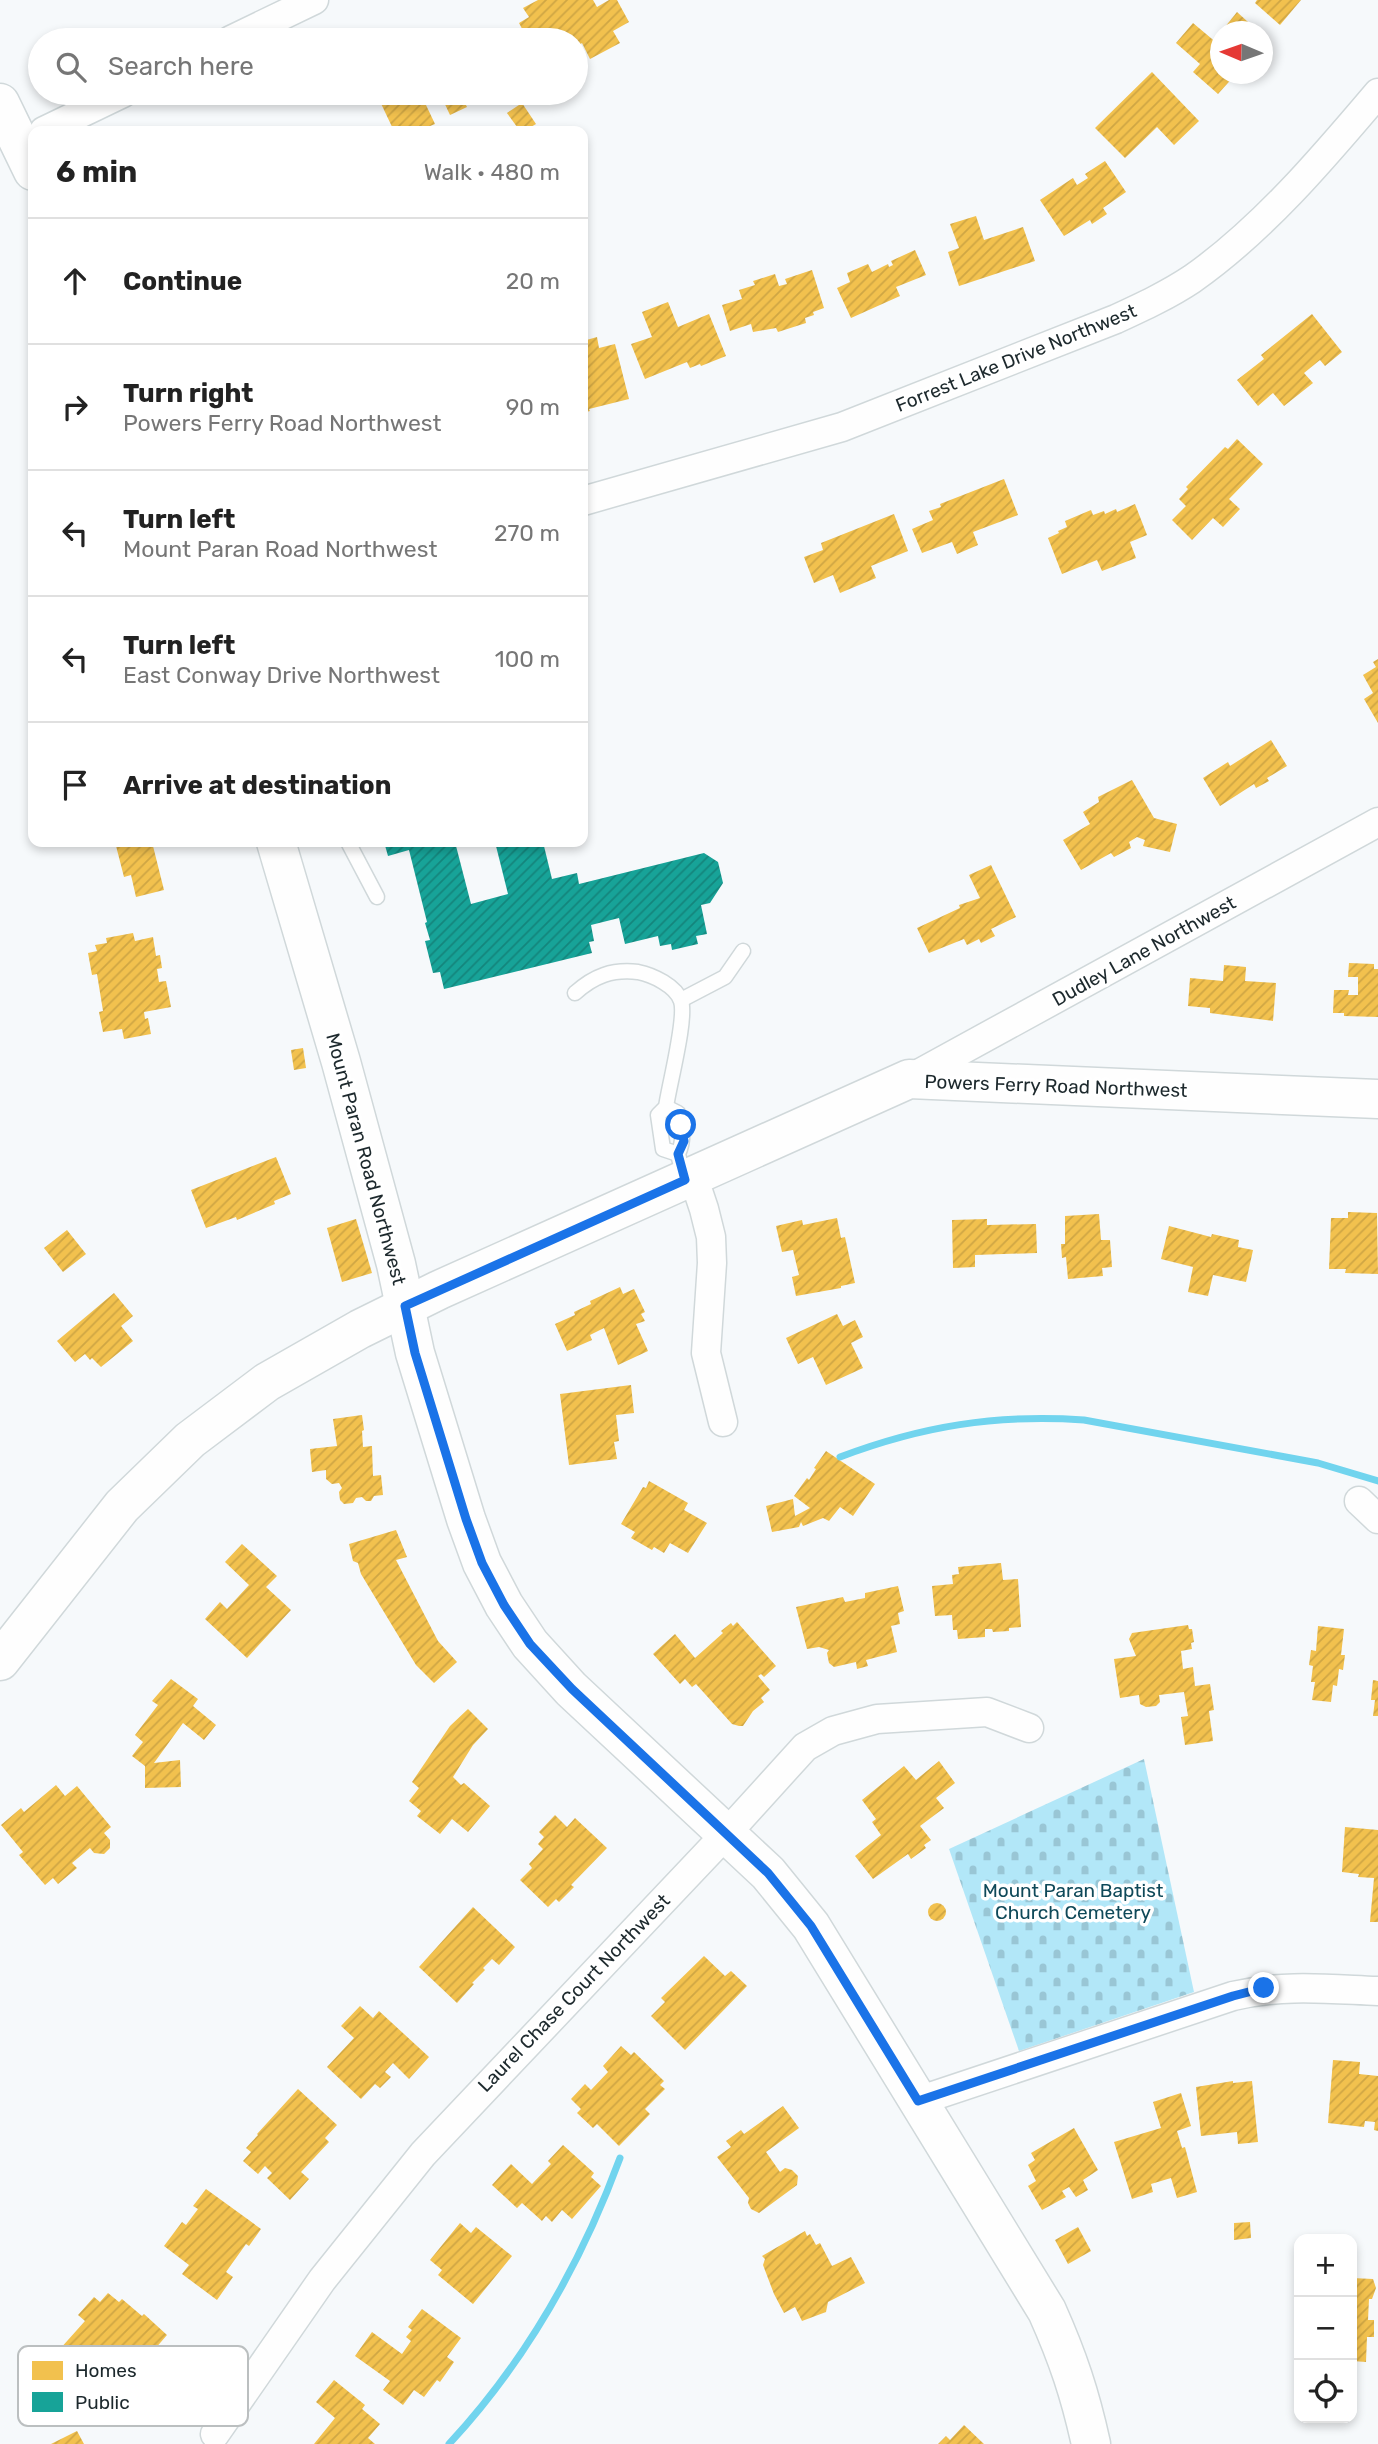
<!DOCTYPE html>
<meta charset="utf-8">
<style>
body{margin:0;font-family:Rubik,sans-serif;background:#f6f6f6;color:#222}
.controls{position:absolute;right:21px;bottom:21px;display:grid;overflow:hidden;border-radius:14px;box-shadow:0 4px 10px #0003}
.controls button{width:63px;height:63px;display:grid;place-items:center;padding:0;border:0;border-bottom:2px solid #e0e0e0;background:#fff;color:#222;font:35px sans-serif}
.compass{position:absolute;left:1210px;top:21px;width:63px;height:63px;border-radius:50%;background:#fff;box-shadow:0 4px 10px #0003;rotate:272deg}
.stop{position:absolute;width:21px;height:21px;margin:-16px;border:5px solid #1a73e8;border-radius:50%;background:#fff}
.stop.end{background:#1a73e8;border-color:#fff;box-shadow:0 2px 7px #0008}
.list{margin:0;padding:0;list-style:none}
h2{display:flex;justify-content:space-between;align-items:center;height:91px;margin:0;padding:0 28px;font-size:30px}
h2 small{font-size:23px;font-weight:400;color:#767676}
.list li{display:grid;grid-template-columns:46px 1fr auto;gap:21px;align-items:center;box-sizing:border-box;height:126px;padding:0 28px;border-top:2px solid #e0e0e0}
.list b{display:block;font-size:26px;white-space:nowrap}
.list p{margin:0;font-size:23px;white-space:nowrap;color:#767676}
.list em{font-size:23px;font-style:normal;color:#767676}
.icon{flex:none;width:38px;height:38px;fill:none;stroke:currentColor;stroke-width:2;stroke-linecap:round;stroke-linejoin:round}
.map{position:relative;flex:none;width:1378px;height:2444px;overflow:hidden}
.search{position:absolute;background:#fff;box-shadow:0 4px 10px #0003;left:28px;top:28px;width:560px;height:77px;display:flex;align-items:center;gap:18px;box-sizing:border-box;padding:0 24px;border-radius:38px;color:#767676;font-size:26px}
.panel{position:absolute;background:#fff;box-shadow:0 4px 10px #0003;left:28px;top:126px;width:560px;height:721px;border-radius:14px}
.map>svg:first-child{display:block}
.cemetery{fill:url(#cemetery-stones)}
.homes{fill:url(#homes-hatch)}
.public{fill:url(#public-hatch)}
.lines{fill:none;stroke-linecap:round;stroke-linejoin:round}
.stream{stroke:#71d4ee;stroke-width:7}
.lane-casing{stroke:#d0d8da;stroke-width:17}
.street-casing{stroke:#d0d8da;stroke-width:31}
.secondary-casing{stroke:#d0d8da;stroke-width:41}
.lane{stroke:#fefefe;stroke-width:14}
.street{stroke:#fefefe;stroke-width:28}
.secondary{stroke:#fefefe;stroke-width:38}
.route{stroke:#1a73e8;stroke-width:9}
.labels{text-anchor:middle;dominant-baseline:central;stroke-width:7;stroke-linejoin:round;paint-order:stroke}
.street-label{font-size:19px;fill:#1d292d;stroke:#fff}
.park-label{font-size:19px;fill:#0f4959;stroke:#fff}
.key{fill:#fff;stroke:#bbbfc0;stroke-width:2}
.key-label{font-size:19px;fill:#1d292d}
</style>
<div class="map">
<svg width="1378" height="2444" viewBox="0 0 1378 2444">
<defs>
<pattern id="cemetery-stones" width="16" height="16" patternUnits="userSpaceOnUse" patternTransform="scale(1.75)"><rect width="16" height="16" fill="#b2e7f8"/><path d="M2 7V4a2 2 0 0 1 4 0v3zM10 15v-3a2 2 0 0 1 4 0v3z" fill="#99c6d5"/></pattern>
<pattern id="homes-hatch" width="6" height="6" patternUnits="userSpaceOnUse" patternTransform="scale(1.75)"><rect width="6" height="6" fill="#f2c14e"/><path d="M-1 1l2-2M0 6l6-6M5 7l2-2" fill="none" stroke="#cfa644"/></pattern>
<pattern id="public-hatch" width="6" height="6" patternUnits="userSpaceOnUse" patternTransform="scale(1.75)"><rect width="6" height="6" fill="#17a398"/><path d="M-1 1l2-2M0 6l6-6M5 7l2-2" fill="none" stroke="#14857c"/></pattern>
</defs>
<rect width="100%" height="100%" fill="#f6f9fb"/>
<!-- cemetery -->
<polygon class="cemetery" points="1144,1759 1194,1992 1019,2051 949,1849"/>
<!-- homes -->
<g class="homes">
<polygon points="538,0 593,0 597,7 609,0 617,0 629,22 613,31 620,43 590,59 582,43 576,47 576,40 528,40 519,23 529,17 523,8"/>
<polygon points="1257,0 1301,0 1280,25 1255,3"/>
<polygon points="1237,12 1259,32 1221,32"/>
<polygon points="1193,23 1218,44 1220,41 1220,74 1236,74 1218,94 1193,72 1200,64 1176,43"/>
<polygon points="1152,72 1199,121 1174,145 1157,127 1125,158 1095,128"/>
<polygon points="376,93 460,93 467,107 450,115 442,98 426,105 435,124 418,131 394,131"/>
<polygon points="522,103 536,124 524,131 520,131 507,113"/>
<polygon points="1105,161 1126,192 1103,208 1107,214 1092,224 1090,220 1064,236 1040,200 1073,178 1077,185 1088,178 1085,174"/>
<polygon points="976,216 984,240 1023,227 1035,261 959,286 948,252 959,248 950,224"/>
<polygon points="915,250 926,275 896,287 900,296 851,318 837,288 850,282 847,273 868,264 872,272 888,264 889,267 893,265 891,261"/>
<polygon points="812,270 824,308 813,312 814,315 805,318 806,323 778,332 776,328 753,332 751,324 730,331 722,305 742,299 739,290 755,285 753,281 775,274 779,286 787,284 785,279"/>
<polygon points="668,302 678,327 709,314 726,356 701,366 700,364 690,368 687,362 645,379 631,344 652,337 642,312"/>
<polygon points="1312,314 1342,352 1325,366 1320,360 1304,373 1313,383 1284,406 1273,393 1258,406 1237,380 1264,359 1261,355"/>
<polygon points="597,337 599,348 615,344 629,399 589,409 590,411 583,413 583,341"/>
<polygon points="1237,439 1263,464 1229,499 1240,509 1223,527 1213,518 1192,540 1172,520 1186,506 1179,499 1188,489 1186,487 1225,447 1228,449"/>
<polygon points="1004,479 1018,515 973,532 978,545 957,554 952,542 922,553 912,529 933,520 929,511 941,507 940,504"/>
<polygon points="1135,504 1147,535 1130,542 1136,558 1102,571 1097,560 1062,574 1048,538 1059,533 1058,531 1067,527 1065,521 1091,510 1093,515 1104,511 1105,514 1116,509 1117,512"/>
<polygon points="894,514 908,551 871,566 876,578 840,593 833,575 814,583 804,557 823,550 821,543"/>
<polygon points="1378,659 1378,723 1364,699 1373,693 1363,675 1376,667 1373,662"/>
<polygon points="1271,740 1287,766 1267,778 1269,781 1256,788 1254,784 1220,806 1203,778 1228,762 1230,766"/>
<polygon points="1132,780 1154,818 1177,824 1170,852 1143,846 1145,840 1137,837 1129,842 1131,848 1114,857 1111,853 1081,870 1063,840 1090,824 1083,812 1099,802 1098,797"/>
<polygon points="115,842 152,842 164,890 136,897 131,875 124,877"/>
<polygon points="991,865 1016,917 991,929 995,936 981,943 979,939 967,945 964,939 929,953 917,928 960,908 959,905 980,898 969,875"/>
<polygon points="133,933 135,941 153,937 156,956 160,955 162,968 157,969 159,982 166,981 171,1007 144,1012 145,1019 148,1018 151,1034 124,1039 122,1029 103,1032 99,1012 103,1011 97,974 92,975 88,953 97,951 95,945 107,943 106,938"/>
<polygon points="1349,963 1374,964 1374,969 1378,969 1378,1017 1344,1016 1344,1013 1333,1013 1334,990 1349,990 1348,995 1358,995 1358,977 1348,977"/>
<polygon points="1224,965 1246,967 1245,981 1276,983 1273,1021 1210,1013 1210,1008 1188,1006 1190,978 1223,981"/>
<polygon points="303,1048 306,1068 294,1070 291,1050"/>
<polygon points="276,1157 291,1194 274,1201 275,1204 237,1220 236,1217 206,1228 191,1190"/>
<polygon points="1348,1212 1377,1213 1378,1274 1345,1273 1346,1269 1329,1269 1331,1218 1348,1218"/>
<polygon points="1099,1214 1101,1240 1110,1240 1112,1267 1102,1268 1103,1276 1068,1279 1066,1257 1062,1258 1061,1244 1065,1244 1065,1216"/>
<polygon points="837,1218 841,1238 845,1237 855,1283 841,1286 841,1288 796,1296 792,1277 799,1275 793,1250 782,1252 776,1226 802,1220 803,1225"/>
<polygon points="356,1219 372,1273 342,1282 327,1228"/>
<polygon points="987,1219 987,1225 1036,1224 1037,1253 975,1255 975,1267 953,1268 952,1220"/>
<polygon points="1169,1226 1211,1237 1212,1234 1239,1240 1238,1247 1253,1250 1246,1282 1213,1275 1208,1296 1188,1292 1193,1267 1161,1259"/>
<polygon points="67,1230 86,1254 63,1272 44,1248"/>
<polygon points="620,1287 623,1294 634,1289 645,1312 641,1314 645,1321 636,1324 648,1351 618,1365 604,1328 590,1335 592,1340 567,1351 555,1324 575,1315 574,1312 591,1304 590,1301"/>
<polygon points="114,1293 133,1316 121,1326 133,1341 101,1367 92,1358 90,1360 85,1354 75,1362 57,1341"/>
<polygon points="837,1314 843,1326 855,1320 863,1337 851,1343 863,1368 826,1385 813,1357 798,1364 786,1338"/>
<polygon points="631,1385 634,1413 616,1415 619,1441 614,1442 617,1459 569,1465 560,1394"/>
<polygon points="362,1415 364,1430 362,1431 363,1447 372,1446 373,1476 381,1475 383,1495 374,1496 371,1501 366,1501 362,1497 356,1498 353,1503 344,1504 340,1500 339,1492 342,1488 339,1483 332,1484 326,1479 326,1470 312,1472 310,1449 337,1446 333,1419"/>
<polygon points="826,1451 875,1484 853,1516 840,1507 829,1521 823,1518 803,1526 801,1522 799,1527 772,1532 766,1506 793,1499 795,1516 810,1508 794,1496 807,1478 809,1480 816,1469 814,1468"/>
<polygon points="649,1481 688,1503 684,1510 707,1523 688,1553 670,1543 664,1553 654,1547 652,1550 631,1538 635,1532 621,1524 643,1487 646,1488"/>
<polygon points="396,1530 407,1557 396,1560 438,1641 457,1662 434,1683 416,1665 361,1574 358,1563 353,1561 349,1544"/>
<polygon points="242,1544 277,1576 266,1587 291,1610 247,1658 205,1619 220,1602 227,1609 249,1585 225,1562"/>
<polygon points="1001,1563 1003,1580 1018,1579 1021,1627 1009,1628 1009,1631 993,1632 992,1629 985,1629 985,1637 958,1639 957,1630 953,1630 952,1615 935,1616 932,1586 953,1584 952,1575 959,1574 958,1567"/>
<polygon points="898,1586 904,1611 898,1613 900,1624 891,1626 897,1652 866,1660 868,1666 857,1669 856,1662 834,1667 829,1663 827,1653 829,1650 819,1647 807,1649 796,1607 843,1597 845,1602 865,1598 865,1593"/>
<polygon points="737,1622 776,1666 764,1677 761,1674 758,1676 770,1690 761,1698 764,1702 753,1711 743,1726 739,1726 732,1724 696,1684 692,1687 685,1679 680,1684 653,1654 675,1634 695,1658 723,1633 721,1631 731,1623 733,1626"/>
<polygon points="1188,1625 1189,1629 1192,1629 1194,1642 1191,1643 1192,1649 1181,1651 1183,1669 1193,1667 1195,1686 1210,1684 1214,1710 1209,1711 1213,1741 1185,1745 1181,1717 1188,1716 1184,1692 1159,1695 1160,1702 1156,1706 1146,1707 1140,1704 1139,1695 1120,1698 1114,1659 1136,1656 1129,1639 1132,1633"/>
<polygon points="1318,1626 1344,1629 1341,1655 1345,1655 1343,1670 1339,1669 1337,1686 1333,1685 1331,1702 1312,1700 1315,1682 1311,1682 1313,1666 1309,1665 1311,1650 1316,1651"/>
<polygon points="171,1679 198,1699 193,1706 216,1725 204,1740 183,1723 154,1763 180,1760 181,1787 145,1788 145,1766 132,1756 143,1742 135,1735 158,1705 152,1701"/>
<polygon points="1373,1680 1378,1681 1378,1716 1373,1716 1375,1700 1371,1700"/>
<polygon points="468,1709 488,1729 473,1745 453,1777 461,1785 464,1783 490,1806 468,1832 452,1819 440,1834 417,1816 421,1811 409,1801 419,1788 412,1782 450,1726"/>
<polygon points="939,1761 955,1783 936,1798 944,1808 920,1826 931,1840 924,1845 926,1848 911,1859 908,1854 873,1879 855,1856 881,1835 872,1822 876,1819 862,1800 904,1766 916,1780"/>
<polygon points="56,1785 65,1796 77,1786 111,1827 104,1833 110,1840 110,1848 104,1854 94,1853 90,1848 72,1863 77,1868 58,1884 53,1878 45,1885 19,1855 23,1852 1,1825 21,1808 24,1812"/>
<polygon points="555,1815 567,1827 575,1818 607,1848 571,1885 574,1887 559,1902 556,1899 548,1907 520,1880 532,1868 529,1864 543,1849 538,1844 544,1837 539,1832"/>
<polygon points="1345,1827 1378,1830 1378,1922 1370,1922 1374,1878 1358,1877 1359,1874 1342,1872"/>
<circle cx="937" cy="1912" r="9"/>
<polygon points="473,1907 515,1947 499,1965 492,1959 483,1968 485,1970 472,1983 474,1984 457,2003 419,1967"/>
<polygon points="704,1956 725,1976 731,1971 747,1986 685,2050 651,2016 665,2002 661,1998"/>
<polygon points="360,2006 373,2018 379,2011 429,2057 409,2079 393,2063 385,2072 391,2077 380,2088 375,2084 361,2099 327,2067 354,2038 341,2026"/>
<polygon points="621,2046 631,2055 634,2052 664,2081 660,2085 665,2089 645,2109 650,2114 619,2146 597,2124 593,2128 577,2113 581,2109 571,2099 585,2084 591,2090 608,2072 603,2066"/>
<polygon points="1333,2060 1360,2062 1359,2074 1378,2076 1378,2131 1374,2130 1375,2122 1365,2121 1364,2127 1328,2123"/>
<polygon points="1233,2081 1233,2083 1252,2081 1258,2142 1238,2144 1237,2132 1201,2136 1196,2087"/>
<polygon points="298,2089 337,2125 325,2138 329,2142 301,2172 309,2179 290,2200 267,2178 272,2173 265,2166 258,2174 243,2161 251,2152 246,2148 258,2135 257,2134"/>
<polygon points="1181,2093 1191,2126 1177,2131 1182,2148 1185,2147 1197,2192 1177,2198 1171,2178 1151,2184 1153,2192 1132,2199 1114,2142 1161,2128 1153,2102"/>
<polygon points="783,2106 799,2128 766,2152 780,2172 785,2168 792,2170 798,2176 797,2185 759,2213 751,2209 748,2203 749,2198 717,2157 731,2147 726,2141 741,2130 744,2134"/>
<polygon points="1074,2128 1098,2170 1083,2180 1088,2190 1076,2197 1069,2187 1062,2191 1066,2197 1042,2210 1028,2186 1036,2181 1028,2165 1035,2160 1031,2153"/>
<polygon points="563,2145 594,2173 591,2177 601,2186 572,2219 562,2210 552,2222 546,2216 542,2221 522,2203 517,2208 492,2185 511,2164 532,2184 551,2164 548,2161"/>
<polygon points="206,2189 261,2229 249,2246 246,2244 226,2272 233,2277 217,2300 182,2274 189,2265 164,2246 182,2222 186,2225 198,2209 193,2206"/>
<polygon points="1250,2222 1251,2238 1234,2240 1234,2223"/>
<polygon points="460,2223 471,2233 476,2227 512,2256 473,2304 438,2275 442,2270 430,2260"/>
<polygon points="1078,2227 1091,2251 1068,2264 1055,2240"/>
<polygon points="805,2231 807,2236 810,2234 816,2245 820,2243 832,2266 851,2257 865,2283 828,2302 826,2312 802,2321 795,2307 784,2313 774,2294 763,2265 765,2259 762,2256"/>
<polygon points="1352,2278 1373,2279 1376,2288 1372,2299 1369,2299 1368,2320 1374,2320 1374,2337 1367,2337 1366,2362 1352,2361"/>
<polygon points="108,2293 119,2302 122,2299 142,2316 144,2314 167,2335 148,2357 138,2348 98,2392 58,2355 61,2352 59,2350 85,2321 78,2315 94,2297 100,2302"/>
<polygon points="422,2309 461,2338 447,2357 454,2362 440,2382 437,2380 424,2397 414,2390 403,2405 383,2390 390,2381 355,2356 372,2332 402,2354 411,2341 406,2337 412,2330 408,2327"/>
<polygon points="334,2380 365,2405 362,2409 380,2424 368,2438 375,2444 314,2444 335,2418 316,2402"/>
<polygon points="964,2425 984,2444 938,2444 946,2436 950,2440"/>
<polygon points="77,2431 84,2444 51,2444"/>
</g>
<!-- public -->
<polygon class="public" points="384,842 455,842 471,904 508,894 495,842 543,842 552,879 577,873 579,884 704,853 718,862 723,883 710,903 701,905 707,934 696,936 698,944 672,950 671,944 660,946 658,936 625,944 619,918 591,925 594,941 589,942 592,953 444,989 440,972 433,973 425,941 430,940 425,923 427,922 409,850 388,856"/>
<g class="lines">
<!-- stream -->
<g class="stream">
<path d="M840,1457C922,1426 996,1414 1084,1420L1318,1463L1378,1481"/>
<path d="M449,2444C526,2361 581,2264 620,2158"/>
</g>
<defs>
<g id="lane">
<polyline points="348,842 377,897"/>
<path d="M575,993C594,976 612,969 638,972C653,975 676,986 681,1001C687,1018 669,1085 666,1107L658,1115L663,1149L678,1154"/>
<polyline points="681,1000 725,977 743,951"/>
<path d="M666,1107L678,1113C682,1129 685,1138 678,1154L680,1162"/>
</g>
<g id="street">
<polyline points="231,40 314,0"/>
<polyline points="44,131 123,93"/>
<path d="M583,501L842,427L1116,319C1142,307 1168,295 1192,279C1262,230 1323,158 1378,93"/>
<polyline points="911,1078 1378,822"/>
<polyline points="693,1176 704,1209 711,1237 712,1263 706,1353 723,1422"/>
<polyline points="1359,1501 1378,1519"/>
<path d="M918,2101L1233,1996C1284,1984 1327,1989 1378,1991"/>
<polyline points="215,2434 322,2280 423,2154 726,1834 805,1747 833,1731 877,1719 987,1712 1029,1728"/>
</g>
<g id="secondary">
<polyline points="0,103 33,171"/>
<path d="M276,842L341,1062L396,1264L415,1353L466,1519L482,1563L504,1605L530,1644L571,1689L768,1873L811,1926L1047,2311C1068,2358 1080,2394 1091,2444"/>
<polyline points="0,1661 122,1506 190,1440 267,1382 360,1329 439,1290 909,1079 1378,1099"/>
</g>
</defs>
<!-- lane casing -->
<use href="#lane" class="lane-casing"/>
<!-- street casing -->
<use href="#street" class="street-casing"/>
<!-- secondary casing -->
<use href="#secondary" class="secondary-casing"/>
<!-- lane -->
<use href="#lane" class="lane"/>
<!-- street -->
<use href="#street" class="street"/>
<!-- secondary -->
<use href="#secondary" class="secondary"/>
</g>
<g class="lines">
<!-- route -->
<polyline class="route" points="681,1125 684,1141 678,1154 685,1180 405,1306 415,1353 466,1519 482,1563 504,1605 530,1644 572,1689 768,1873 811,1926 918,2101 1233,1996 1264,1988"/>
</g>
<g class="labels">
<!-- street labels -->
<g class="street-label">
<text transform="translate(1016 358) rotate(-22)">Forrest Lake Drive Northwest</text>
<text transform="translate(1144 951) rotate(-29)">Dudley Lane Northwest</text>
<text transform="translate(1056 1086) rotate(2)">Powers Ferry Road Northwest</text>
<text transform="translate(366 1159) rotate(75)">Mount Paran Road Northwest</text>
<text transform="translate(574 1993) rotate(-46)">Laurel Chase Court Northwest</text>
</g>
<!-- park labels -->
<g class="park-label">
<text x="1073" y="1890">Mount Paran Baptist<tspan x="1073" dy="22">Church Cemetery</tspan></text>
</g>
</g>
<!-- legend -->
<rect x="18" y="2346" width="230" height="80" rx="10" class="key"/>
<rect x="32" y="2361" width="31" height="19" fill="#f2c14e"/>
<rect x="32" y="2392" width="31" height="20" fill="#17a398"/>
<g class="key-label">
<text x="75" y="2377">Homes</text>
<text x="75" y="2409">Public</text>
</g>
</svg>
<div class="controls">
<button>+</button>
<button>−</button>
<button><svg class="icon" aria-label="locate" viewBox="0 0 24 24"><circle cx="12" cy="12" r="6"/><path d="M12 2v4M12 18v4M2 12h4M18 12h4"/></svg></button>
</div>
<svg class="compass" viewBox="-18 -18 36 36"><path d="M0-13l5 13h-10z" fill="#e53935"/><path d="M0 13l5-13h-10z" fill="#767676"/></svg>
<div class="stop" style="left:681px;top:1125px"></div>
<div class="stop end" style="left:1264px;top:1988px"></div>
<div class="search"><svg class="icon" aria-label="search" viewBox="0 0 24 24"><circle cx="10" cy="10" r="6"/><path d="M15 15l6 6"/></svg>Search here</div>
<section class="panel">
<h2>6 min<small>Walk · 480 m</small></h2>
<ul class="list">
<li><svg class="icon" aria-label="ahead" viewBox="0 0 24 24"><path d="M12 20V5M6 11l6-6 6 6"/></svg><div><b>Continue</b></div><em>20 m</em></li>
<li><svg class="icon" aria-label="right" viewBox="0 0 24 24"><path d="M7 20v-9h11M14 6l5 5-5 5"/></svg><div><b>Turn right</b><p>Powers Ferry Road Northwest</p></div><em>90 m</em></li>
<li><svg class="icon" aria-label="left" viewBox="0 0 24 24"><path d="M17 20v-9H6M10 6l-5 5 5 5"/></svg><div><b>Turn left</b><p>Mount Paran Road Northwest</p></div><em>270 m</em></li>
<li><svg class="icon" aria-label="left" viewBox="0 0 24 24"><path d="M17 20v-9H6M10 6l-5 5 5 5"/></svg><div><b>Turn left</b><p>East Conway Drive Northwest</p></div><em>100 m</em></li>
<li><svg class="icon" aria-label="arrive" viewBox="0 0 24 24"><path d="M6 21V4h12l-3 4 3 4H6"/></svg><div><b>Arrive at destination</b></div></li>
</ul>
</section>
</div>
